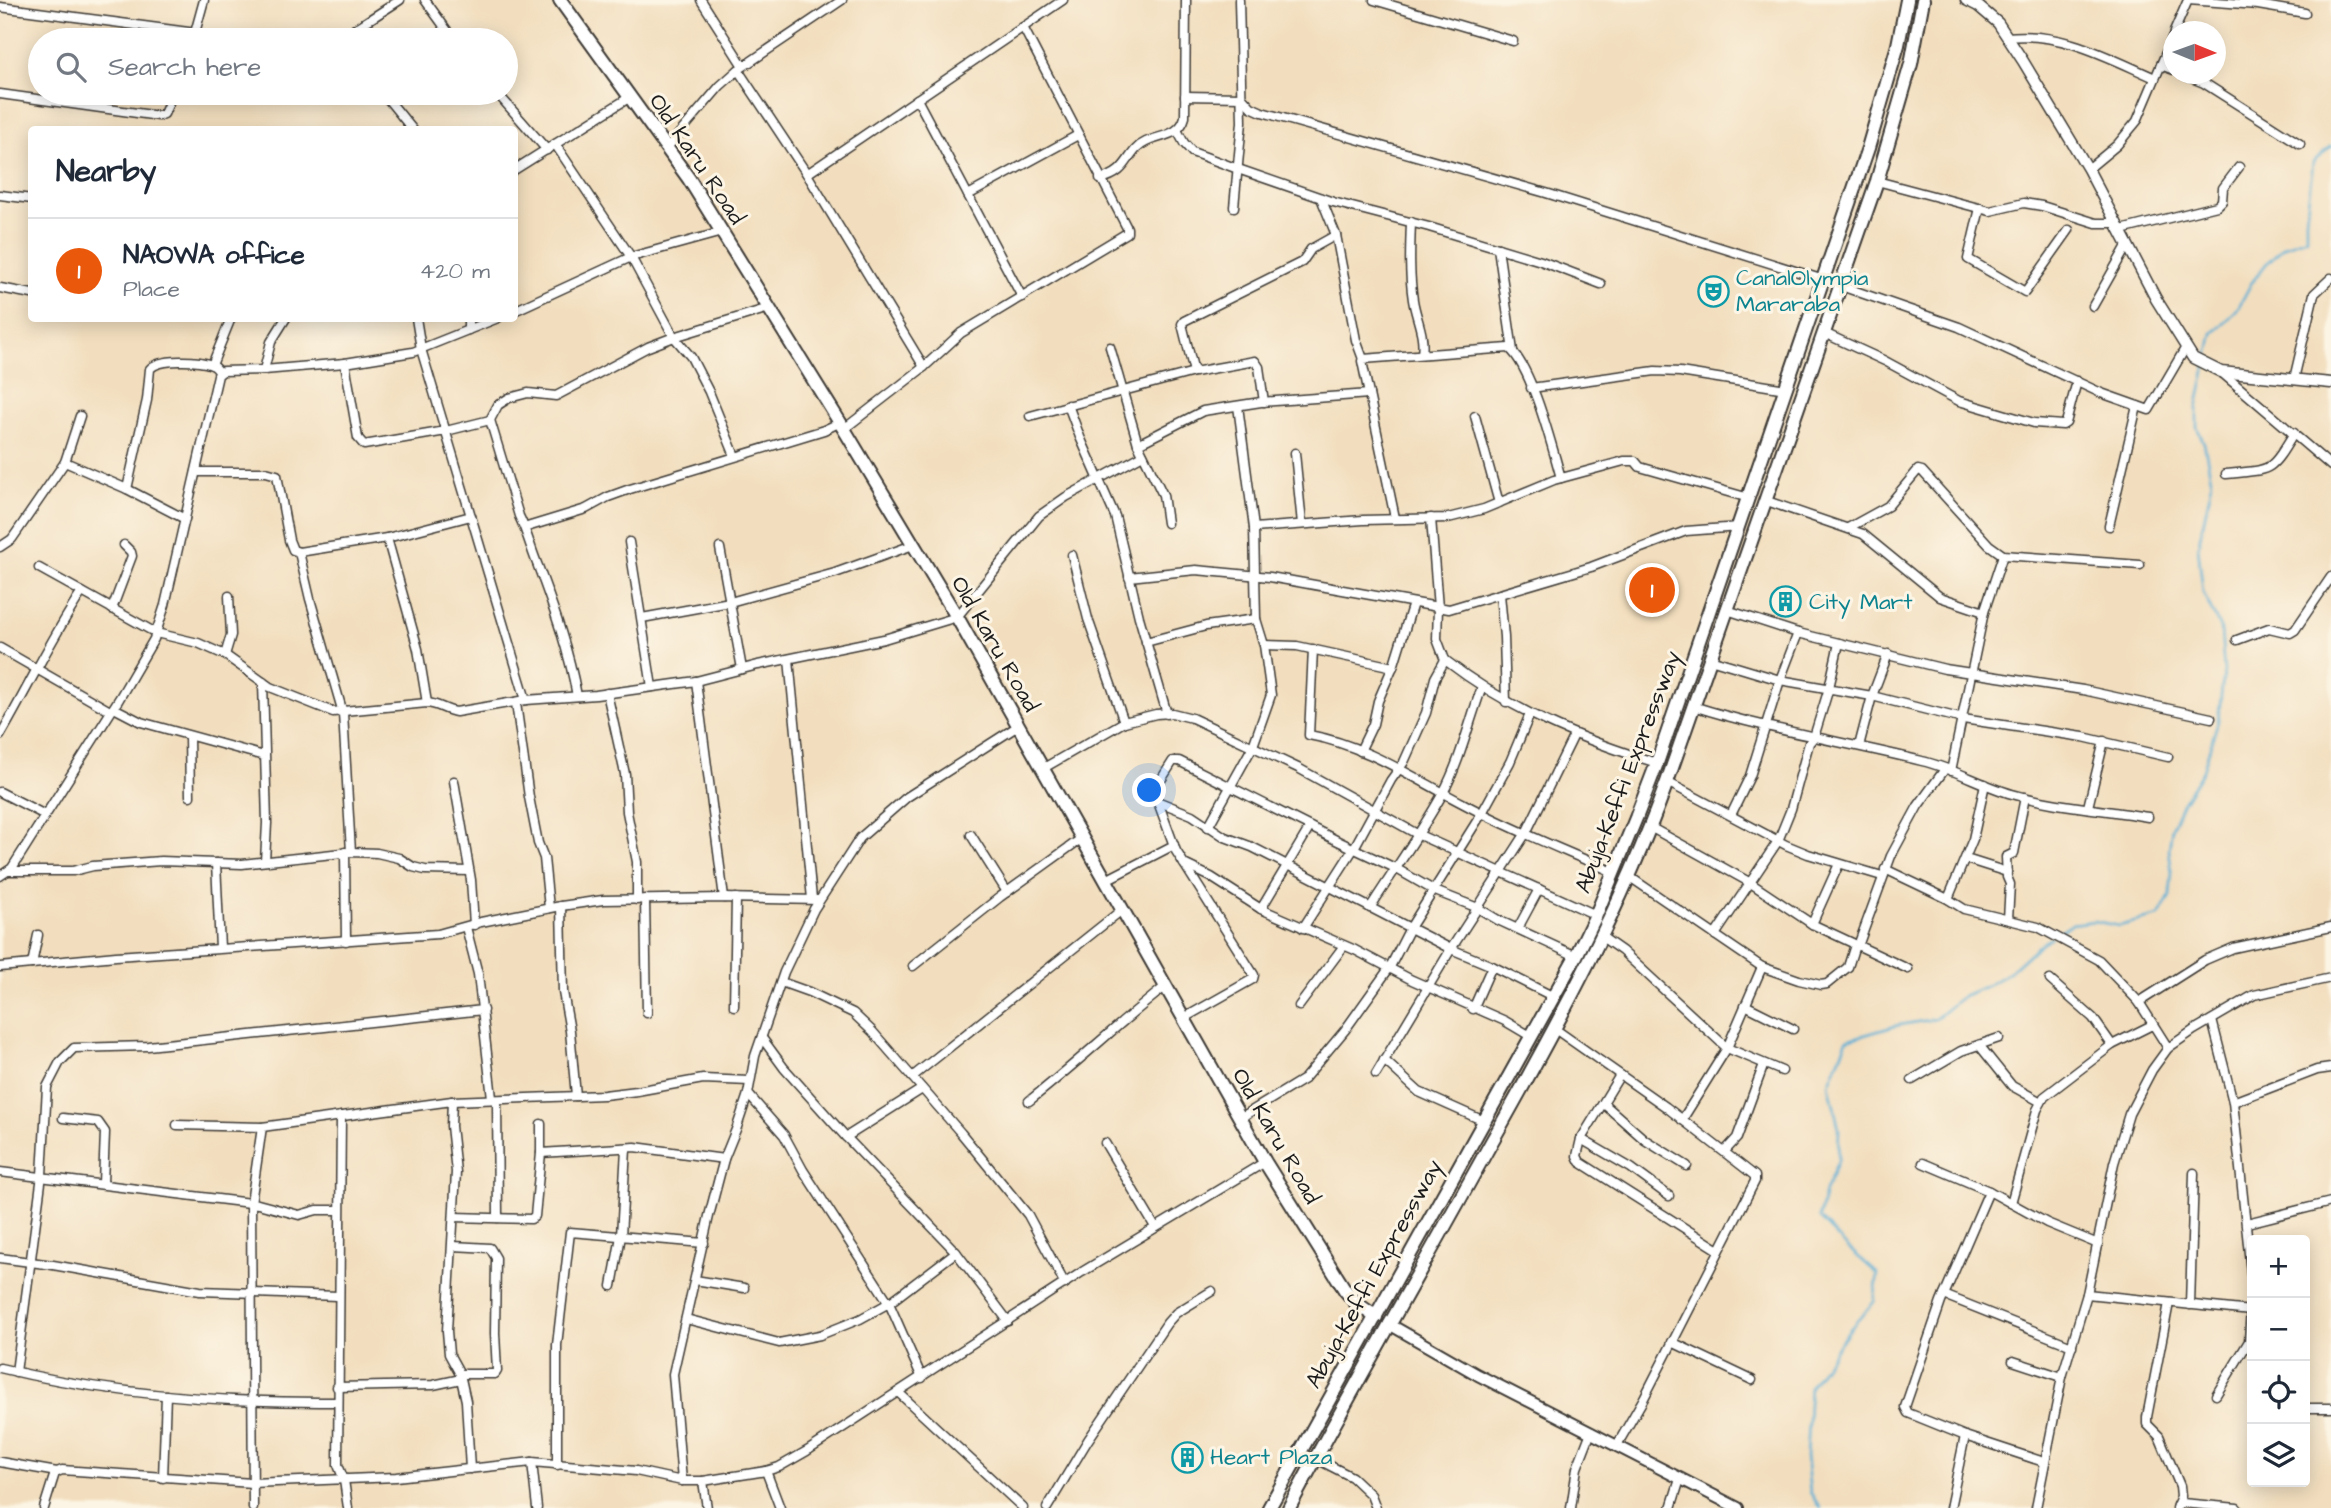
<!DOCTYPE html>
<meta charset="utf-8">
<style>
body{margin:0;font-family:"Architects Daughter",sans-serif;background:#f2f2f3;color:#1f2937}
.controls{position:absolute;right:21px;bottom:21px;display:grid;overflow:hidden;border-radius:7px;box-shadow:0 4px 18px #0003}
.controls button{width:63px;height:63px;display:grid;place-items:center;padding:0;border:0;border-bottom:2px solid #e0e1e3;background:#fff;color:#1f2937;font:35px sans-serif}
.compass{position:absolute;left:2163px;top:21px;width:63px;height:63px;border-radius:50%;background:#fff;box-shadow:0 4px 18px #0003;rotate:91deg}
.you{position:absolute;left:1150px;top:791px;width:24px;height:24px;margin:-18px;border:5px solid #fff;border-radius:50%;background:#1a73e8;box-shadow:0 0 0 10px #1a73e833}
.badge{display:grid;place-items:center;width:46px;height:46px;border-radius:50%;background:#ea580c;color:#fff;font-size:23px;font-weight:700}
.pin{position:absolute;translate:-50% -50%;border:4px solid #fff;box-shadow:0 2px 7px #0006}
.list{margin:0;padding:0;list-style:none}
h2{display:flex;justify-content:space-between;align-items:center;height:91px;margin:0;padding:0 28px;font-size:30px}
h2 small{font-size:23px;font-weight:400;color:#747a83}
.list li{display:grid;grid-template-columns:46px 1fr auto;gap:21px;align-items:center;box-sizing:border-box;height:105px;padding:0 28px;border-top:2px solid #e0e1e3}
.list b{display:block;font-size:26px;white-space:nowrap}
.list p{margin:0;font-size:23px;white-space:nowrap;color:#747a83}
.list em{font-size:23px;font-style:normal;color:#747a83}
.icon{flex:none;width:38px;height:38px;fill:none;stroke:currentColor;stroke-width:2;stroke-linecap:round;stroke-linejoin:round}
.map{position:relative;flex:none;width:2331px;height:1508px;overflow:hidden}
.search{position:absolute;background:#fff;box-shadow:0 4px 18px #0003;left:28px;top:28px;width:490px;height:77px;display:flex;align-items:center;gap:18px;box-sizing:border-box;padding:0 24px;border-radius:38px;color:#747a83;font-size:26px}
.panel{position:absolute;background:#fff;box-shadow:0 4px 18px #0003;left:28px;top:126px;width:490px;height:196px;border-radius:7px}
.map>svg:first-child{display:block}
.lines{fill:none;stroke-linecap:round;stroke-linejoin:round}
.stream{stroke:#59aed5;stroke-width:2.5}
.minor-casing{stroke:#3c3934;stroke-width:11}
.tertiary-casing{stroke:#3c3934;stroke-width:13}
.secondary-casing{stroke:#3c3934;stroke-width:14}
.primary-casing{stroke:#3c3934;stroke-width:16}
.trunk-casing{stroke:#3c3934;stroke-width:16}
.minor{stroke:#fff;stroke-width:8}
.tertiary{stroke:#fff;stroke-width:10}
.secondary{stroke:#fff;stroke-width:10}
.primary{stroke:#fff;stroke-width:12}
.trunk{stroke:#fff;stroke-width:12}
.labels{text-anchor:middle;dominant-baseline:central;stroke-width:6;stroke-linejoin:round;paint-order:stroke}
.street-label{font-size:23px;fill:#1c1c1c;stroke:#fcf5e5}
.culture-label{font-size:23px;fill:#0d838f;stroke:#fcf5e5;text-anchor:start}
</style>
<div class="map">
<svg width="2331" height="1508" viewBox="0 0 2331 1508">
<rect width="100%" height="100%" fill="#fcf5e5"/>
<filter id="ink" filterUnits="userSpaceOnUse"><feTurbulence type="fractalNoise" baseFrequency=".0143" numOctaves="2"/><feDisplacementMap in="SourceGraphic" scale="14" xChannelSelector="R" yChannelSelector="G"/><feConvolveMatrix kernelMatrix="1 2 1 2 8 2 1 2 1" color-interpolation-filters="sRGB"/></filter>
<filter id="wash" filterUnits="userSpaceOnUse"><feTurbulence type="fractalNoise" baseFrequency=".00686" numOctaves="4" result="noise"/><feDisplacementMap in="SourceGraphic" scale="28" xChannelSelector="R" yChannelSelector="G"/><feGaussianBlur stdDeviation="1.57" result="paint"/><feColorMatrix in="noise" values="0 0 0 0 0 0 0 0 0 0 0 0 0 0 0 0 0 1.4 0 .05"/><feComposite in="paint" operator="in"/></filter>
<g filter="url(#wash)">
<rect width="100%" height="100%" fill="#f2debe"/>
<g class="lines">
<!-- stream -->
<g class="stream">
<polyline points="2207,361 2213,333 2226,322 2238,308 2252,282 2267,263 2284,246 2306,238 2306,219 2313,162 2331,146"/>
<polyline points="2057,933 2071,924 2094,921 2119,926 2159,916 2170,896 2172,872 2169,850 2172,827 2183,802 2203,770 2218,721 2224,671 2221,630 2203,593 2198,547 2212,483 2204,443 2197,427 2197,408 2206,367"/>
<polyline points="1820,1508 1810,1492 1806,1457 1810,1386 1849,1330 1874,1302 1878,1274 1846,1246 1819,1218 1825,1191 1838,1161 1839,1129 1829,1084 1847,1040 1899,1025 1935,1019 1963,996 1988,985 2008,973 2039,945 2051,937"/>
</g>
</g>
</g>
<g filter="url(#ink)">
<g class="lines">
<defs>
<g id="minor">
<polyline points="425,0 454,40"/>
<polyline points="701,0 743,66"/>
<polyline points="1374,0 1513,41"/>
<polyline points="2188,0 2258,5 2305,13"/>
<polyline points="0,7 196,33"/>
<polyline points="2174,32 2188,0"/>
<path d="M2007,37C2061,31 2107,57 2155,78"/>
<polyline points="193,40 204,0"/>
<polyline points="342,40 344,36 400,0"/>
<polyline points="2161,65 2174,70"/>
<polyline points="738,70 807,174 924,367"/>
<polyline points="2181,74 2204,83 2300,144"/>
<polyline points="383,93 413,130"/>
<polyline points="497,93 547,150"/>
<polyline points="0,94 159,116 164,114 173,93"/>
<polyline points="1185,96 1242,97 1251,107 1262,112 1546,193 1824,280"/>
<polyline points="917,99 1022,297"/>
<polyline points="1177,130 1184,143 1192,152 1238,169 1333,202 1429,227 1541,261 1601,284"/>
<polyline points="555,144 631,257 674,337 691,357 709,392 735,456"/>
<polyline points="666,149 720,86 738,70 842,0"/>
<polyline points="2088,169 2117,145 2137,121 2174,34"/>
<polyline points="514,170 630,97"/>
<polyline points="807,174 1063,0"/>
<path d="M1100,179C1130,173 1126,151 1146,142C1161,135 1180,136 1185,117L1186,0"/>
<polyline points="1877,181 1990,211 2024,203 2042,206 2096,223 2117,223"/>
<polyline points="0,195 32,199"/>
<polyline points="968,195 1078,135"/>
<polyline points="1321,198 1336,235 1356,340 1363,359"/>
<polyline points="1234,207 1242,122 1239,0"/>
<polyline points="1980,208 1968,259 2025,292 2069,230"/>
<path d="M1411,222C1410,249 1409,273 1413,300C1416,319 1425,334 1422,354"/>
<polyline points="2121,230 2217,206 2222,201 2223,188 2239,167"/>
<polyline points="1498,248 1513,351"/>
<polyline points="1841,286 1959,327 2101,393 2149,410 2186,347"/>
<polyline points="0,288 32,294"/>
<polyline points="2093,306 2128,244"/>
<polyline points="514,311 631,257 722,232"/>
<polyline points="416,318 421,349 526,700"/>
<polyline points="468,330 468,318"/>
<polyline points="1824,333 1885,361 1959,401 2034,423 2063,425 2066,423 2077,381"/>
<polyline points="1110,347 1138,444 1163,495 1167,523"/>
<polyline points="345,363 358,438 364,445 446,431 490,420 498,405 509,398 528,393 556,396 648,347 674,337 769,308"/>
<polyline points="212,365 231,318"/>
<polyline points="264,370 345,363 413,352 498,318"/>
<polyline points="1194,372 1182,324 1184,321 1302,262 1311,249 1336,235"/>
<polyline points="2221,372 2331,466"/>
<polyline points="2294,379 2314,294 2331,278"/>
<polyline points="1531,388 1655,371 1680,372 1786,389"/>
<polyline points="1068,405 1080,437 1115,516 1139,617 1167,714"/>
<polyline points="1030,416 1194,372 1255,361 1259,367 1264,402"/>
<polyline points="1475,416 1499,503"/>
<path d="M490,420L519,516C527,532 531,549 538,566C554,609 569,651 577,696"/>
<polyline points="844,429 924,367 961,333 1127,233 1127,228 1023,27"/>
<polyline points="1138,444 1203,411 1261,402 1369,394"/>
<polyline points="1295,453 1302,524"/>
<polyline points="65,462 80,416"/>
<polyline points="196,472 266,472 277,475 289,540 293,550 299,552 387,538 471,516"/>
<path d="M2226,474C2273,469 2269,474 2294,433"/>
<path d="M127,489L147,400L150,369C159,358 199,360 212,365C215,366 218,370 220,373"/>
<polyline points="1764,500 1863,534 1940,597 1984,612"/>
<path d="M1395,518L1362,361L1363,359L1509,348C1532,367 1552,447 1561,478"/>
<polyline points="2109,526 2137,406"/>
<polyline points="527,527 586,509 608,497 630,489 824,430 841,422"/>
<polyline points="1254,528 1363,520 1448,518 1484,509 1554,480 1624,461 1635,461 1640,467 1749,498"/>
<polyline points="1848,528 1888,506 1918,470 1922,471 1989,545 2003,555 2140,565"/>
<polyline points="387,538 418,649 427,703"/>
<polyline points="629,542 652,687"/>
<polyline points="0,547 12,539 65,462 127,489 185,519"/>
<polyline points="720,548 742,669"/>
<polyline points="299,552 310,599 343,713 351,852"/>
<polyline points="1072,555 1088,619 1124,722"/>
<path d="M39,568L156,633L198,643L225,655L270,687L333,712L427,703C438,704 445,710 456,712L526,700L596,695L696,681L758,665L884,639L957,617L1039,516L1066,497L1143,455"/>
<polyline points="1129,577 1196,570 1270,577 1449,609 1591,567 1686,531 1739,527"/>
<polyline points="1500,594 1504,637 1506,702"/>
<polyline points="112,609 132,556 131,552 124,545"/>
<polyline points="1727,610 1798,633 1945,669 2083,690 2211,718"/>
<polyline points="642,618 730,602 835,573 913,545"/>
<polyline points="2237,640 2269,628 2290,633 2295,630 2331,577"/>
<polyline points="1146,642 1206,626 1256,619"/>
<polyline points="1264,645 1297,646 1393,667"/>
<polyline points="0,648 110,711"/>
<path d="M1313,649L1309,735C1366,745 1415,779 1466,805C1513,830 1564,850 1613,872"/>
<polyline points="225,655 231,635 229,596"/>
<polyline points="789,659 812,899"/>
<polyline points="1710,659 1780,680 1872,696 1963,719 2083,737 2168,757"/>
<path d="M1445,660C1510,710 1579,739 1657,763"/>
<polyline points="696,681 724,898"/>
<polyline points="263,682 267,823 265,861"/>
<polyline points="607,693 625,774 627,812 637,862 637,900"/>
<polyline points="516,703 529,797 538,843 544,858 549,908"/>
<path d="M1693,706C1768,730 1846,742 1922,761C1953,768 1981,785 2012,794C2057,807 2102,809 2148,817"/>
<polyline points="114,708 141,722 264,756"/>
<path d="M0,736C28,688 51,638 82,592"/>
<polyline points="189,736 190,796"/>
<polyline points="1859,746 1872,696 1888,654"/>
<polyline points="1360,751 1373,724 1378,701 1394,664 1413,603"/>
<polyline points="1042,769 1124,722 1156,714 1172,713 1192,718 1298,768 1417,834 1596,915"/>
<polyline points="1951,771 1984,612 2003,555"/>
<polyline points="454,781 471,880 474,925"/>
<polyline points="1667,782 1786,845 1808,854 1882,876"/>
<polyline points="0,792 45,815"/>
<polyline points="1157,801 1192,815 1225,837 1252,847 1451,949 1492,966 1554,997"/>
<polyline points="2088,807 2104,741"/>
<polyline points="1731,815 1750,776 1780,680 1798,633"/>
<polyline points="1208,827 1253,746 1271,695 1264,645 1256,619 1254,528 1238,406"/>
<polyline points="1650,827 1749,882 1812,924 1908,969"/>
<polyline points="971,835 1007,892"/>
<polyline points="345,852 346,941"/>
<polyline points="1966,859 2007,872"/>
<polyline points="216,863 220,948"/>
<polyline points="1184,864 1211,877 1261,909 1355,950 1412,980 1505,1021 1532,1037"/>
<polyline points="1885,869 1948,899 1964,909 2038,927 2099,960 2139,1002 2168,1048"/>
<polyline points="9,871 73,871 93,866 161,861 242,864 351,852 377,853 399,858 413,867 425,870 469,871"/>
<polyline points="0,876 12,868 119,699 154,639 165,605 218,375 223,371 264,370 271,342 286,318"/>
<polyline points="1630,877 1762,967 1799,980 1821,985 1827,984 1848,967 1855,945"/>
<polyline points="1106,880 1174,845"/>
<polyline points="645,899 647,1013"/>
<polyline points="1948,899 1973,839 1985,784"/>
<polyline points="561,906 563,992 570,1031 576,1096"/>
<path d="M1370,908C1394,870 1421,833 1443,793C1461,759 1469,722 1482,687"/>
<polyline points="1261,909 1310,827"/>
<polyline points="2008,919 2010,884 2007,877 2006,857 2014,853 2025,797"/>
<polyline points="1812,924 1839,864"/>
<polyline points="466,927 478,974 492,1098"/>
<polyline points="1303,928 1354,848 1391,780 1404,762 1426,713 1435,678 1445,660 1437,639 1438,608 1431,518"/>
<polyline points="1518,928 1539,889"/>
<polyline points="1715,935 1778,841 1791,809 1809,743 1814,737 1829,688 1839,643"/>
<polyline points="1602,937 1622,951 1727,1048 1782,1071"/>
<polyline points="1858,946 1891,856 1918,806 1945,769"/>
<polyline points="32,964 38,935"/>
<polyline points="913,966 1000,897 1082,838"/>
<polyline points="0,967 116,956 438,934 481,922 561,906 603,900 724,898 819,900"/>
<polyline points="2050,980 2093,1018 2112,1045"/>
<polyline points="781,982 809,992 853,1013 872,1031 961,1133 1028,1215 1065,1284"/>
<polyline points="2139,1002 2205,960 2233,948 2331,927"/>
<polyline points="1745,1005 1793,1029"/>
<polyline points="734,1006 736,898"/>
<polyline points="1299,1006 1343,947"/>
<polyline points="1473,1009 1492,966"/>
<polyline points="1184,1018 1253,979 1254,975 1176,851 1154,791 1173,761 1179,761 1340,842 1395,868 1435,891 1478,908 1498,920 1576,956"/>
<polyline points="2212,1020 2233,1102 2252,1282"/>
<polyline points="1555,1029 1666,1107 1755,1176 1755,1181 1644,1398 1616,1447"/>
<polyline points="762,1038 784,1068 846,1137 956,1252 1008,1321"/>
<polyline points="1979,1045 2012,1086 2041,1102"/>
<polyline points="1384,1060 1419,1092 1484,1121"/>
<polyline points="1376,1074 1451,949 1526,833 1574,735"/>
<polyline points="1620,1075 1581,1139 1577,1156 1580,1162 1719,1250"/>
<polyline points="912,1077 1123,909"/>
<polyline points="1912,1080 1961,1051 1999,1038"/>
<polyline points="748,1094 784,1135 803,1170 889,1303 922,1378"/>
<polyline points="497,1100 498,1218"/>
<polyline points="452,1101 451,1126 456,1172 447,1331 449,1354 460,1374 466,1401 470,1469"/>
<path d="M1029,1101C1076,1064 1119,1023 1166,986"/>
<polyline points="2233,1102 2317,1070 2331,1068"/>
<polyline points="1604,1104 1645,1140 1687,1166"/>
<polyline points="341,1116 338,1465 344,1480 348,1508"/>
<polyline points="63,1118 98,1122 105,1132 103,1183"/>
<polyline points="1240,1118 1304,1079 1345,1030 1390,967 1410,928 1482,813 1510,762 1530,714"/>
<polyline points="1682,1120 1727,1048 1762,967"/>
<polyline points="177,1125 262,1127 452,1101 604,1095 637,1091 703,1079 749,1081"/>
<polyline points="846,1137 922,1089"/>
<polyline points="1581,1139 1631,1168 1669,1196"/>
<polyline points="1105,1143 1155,1227"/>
<polyline points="1725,1151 1737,1138 1764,1064"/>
<polyline points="541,1153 635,1147 724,1159"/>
<polyline points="1923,1163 1989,1191 2047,1223 2098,1244"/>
<polyline points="0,1172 258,1204 299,1215 317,1210 339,1210"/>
<polyline points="1989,1191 1941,1302 1905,1407 1908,1413 1965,1436 2044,1462"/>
<polyline points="2011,1203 2037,1110 2044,1097 2112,1045 2152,1025"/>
<polyline points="454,1217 531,1219 535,1216 541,1153 541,1124"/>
<polyline points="2247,1223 2331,1202"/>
<polyline points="453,1246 490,1248 496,1258 495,1333 497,1371 495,1374 460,1374"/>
<polyline points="0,1258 53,1265 200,1291 338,1296"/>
<polyline points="695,1280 744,1288"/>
<polyline points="612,1286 621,1236 626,1149"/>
<polyline points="2087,1294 2251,1311"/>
<polyline points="1944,1295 2072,1346"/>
<polyline points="2169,1303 2147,1417 2147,1424 2159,1436 2180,1486 2181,1496 2176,1508"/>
<polyline points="2190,1305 2194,1173"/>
<polyline points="686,1319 779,1343 820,1335 860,1319 889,1303 956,1252"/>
<polyline points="1672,1342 1752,1380"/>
<polyline points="2013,1361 2062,1377"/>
<path d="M0,1368C110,1395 224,1403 337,1402"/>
<polyline points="16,1372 42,1175 47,1087 60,1062 74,1048 148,1046 483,1010"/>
<polyline points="337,1387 433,1385 461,1379"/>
<polyline points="899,1393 1023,1508"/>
<polyline points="2216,1395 2249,1341 2252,1289"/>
<polyline points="2305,1408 2331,1408"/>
<polyline points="1315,1458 1352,1477 1371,1495 1376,1508"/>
<polyline points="0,1462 57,1472"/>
<polyline points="532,1462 537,1508"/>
<polyline points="557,1465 557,1345 570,1232 704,1243"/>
<polyline points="766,1471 780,1508"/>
<polyline points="163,1478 166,1395"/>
<polyline points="682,1481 673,1374 709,1216 724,1159 737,1127 748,1094 755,1056 784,972 814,909 860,838 907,797 1018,726"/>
<polyline points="703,1481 707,1508"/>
<polyline points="2177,1505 2182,1503 2237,1508"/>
<polyline points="44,1508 55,1473 62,1470 252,1483 396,1477 532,1462 636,1471 682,1481 703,1481 766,1471 779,1467 807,1451 1082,1272 1265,1162"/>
<polyline points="253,1508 251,1203 262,1127"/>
<polyline points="1047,1508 1088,1440 1167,1323 1176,1313 1212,1291"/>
<polyline points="1571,1508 1577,1468 1591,1432"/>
<polyline points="1671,1508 1680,1479"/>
<polyline points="1950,1508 1965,1436"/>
<polyline points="2036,1508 2062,1377 2087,1294 2114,1163 2129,1114 2152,1070 2168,1048 2194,1030 2254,995 2331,978"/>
</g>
<polyline id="tertiary" points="1966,0 1978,6 1998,23 2023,61 2088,169 2156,299 2193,358 2221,372 2331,383"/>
<polyline id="secondary" points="1389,1324 1478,1375 1738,1508"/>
<polyline id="primary" points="560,0 689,179 844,429 957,617 1265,1162 1345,1290 1356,1303 1376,1317"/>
<g id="trunk">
<polyline points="1269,1508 1576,956 1596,915 1636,818 1657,763 1868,148 1898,45 1907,0"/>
<path d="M1289,1508C1354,1385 1424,1265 1491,1143C1557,1026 1621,909 1667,782L1877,181L1911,64L1923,0"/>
</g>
</defs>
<!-- minor casing -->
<use href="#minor" class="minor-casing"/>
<!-- tertiary casing -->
<use href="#tertiary" class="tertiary-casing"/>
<!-- secondary casing -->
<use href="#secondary" class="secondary-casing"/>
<!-- primary casing -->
<use href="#primary" class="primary-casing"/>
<!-- trunk casing -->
<use href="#trunk" class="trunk-casing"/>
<!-- minor -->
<use href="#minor" class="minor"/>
<!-- tertiary -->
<use href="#tertiary" class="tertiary"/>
<!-- secondary -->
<use href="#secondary" class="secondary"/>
<!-- primary -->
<use href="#primary" class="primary"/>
<!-- trunk -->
<use href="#trunk" class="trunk"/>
</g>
</g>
<!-- icons -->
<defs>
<symbol id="theatre-ring" viewBox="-11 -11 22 22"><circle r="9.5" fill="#fcf5e5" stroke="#0f9aa8" stroke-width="1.5"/><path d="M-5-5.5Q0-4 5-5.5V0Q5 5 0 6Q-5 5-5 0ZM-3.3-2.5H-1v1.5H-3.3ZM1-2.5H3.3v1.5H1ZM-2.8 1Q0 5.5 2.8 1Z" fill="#0f9aa8"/></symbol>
<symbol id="building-ring" viewBox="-11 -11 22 22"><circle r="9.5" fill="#fcf5e5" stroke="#0f9aa8" stroke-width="1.5"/><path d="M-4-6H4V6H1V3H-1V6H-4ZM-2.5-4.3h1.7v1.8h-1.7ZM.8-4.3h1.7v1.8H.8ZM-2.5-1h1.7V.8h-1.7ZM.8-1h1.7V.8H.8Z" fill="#0f9aa8"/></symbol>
</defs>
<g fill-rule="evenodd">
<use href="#theatre-ring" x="1696" y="274" width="35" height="35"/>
<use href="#building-ring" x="1768" y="584" width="35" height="35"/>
<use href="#building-ring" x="1170" y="1440" width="35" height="35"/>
</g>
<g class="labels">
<!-- street labels -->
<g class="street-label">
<text transform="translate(697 159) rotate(56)">Old Karu Road</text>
<text transform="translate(995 644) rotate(60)">Old Karu Road</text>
<text transform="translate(1628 772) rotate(-69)">Abuja-Keffi Expressway</text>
<text transform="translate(1276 1136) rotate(60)">Old Karu Road</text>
<text transform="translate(1374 1274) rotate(-61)">Abuja-Keffi Expressway</text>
</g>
<!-- culture labels -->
<g class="culture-label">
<text x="1736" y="278">CanalOlympia<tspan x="1736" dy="26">Mararaba</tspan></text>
<text x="1809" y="602">City Mart</text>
<text x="1210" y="1457">Heart Plaza</text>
</g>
</g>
</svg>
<div class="controls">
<button>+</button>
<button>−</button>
<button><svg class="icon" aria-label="locate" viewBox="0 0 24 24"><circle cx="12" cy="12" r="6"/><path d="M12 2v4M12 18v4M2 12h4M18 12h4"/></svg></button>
<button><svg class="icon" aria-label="layers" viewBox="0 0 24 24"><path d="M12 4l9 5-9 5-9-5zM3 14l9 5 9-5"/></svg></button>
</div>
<svg class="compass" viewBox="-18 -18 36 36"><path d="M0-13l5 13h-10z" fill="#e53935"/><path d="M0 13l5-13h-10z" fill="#747a83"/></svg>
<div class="you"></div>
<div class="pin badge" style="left:1652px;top:590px">1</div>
<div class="search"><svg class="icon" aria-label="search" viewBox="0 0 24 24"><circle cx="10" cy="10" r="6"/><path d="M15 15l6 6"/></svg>Search here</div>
<section class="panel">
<h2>Nearby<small></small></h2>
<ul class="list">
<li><span class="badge">1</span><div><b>NAOWA office</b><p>Place</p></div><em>420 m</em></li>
</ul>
</section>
</div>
